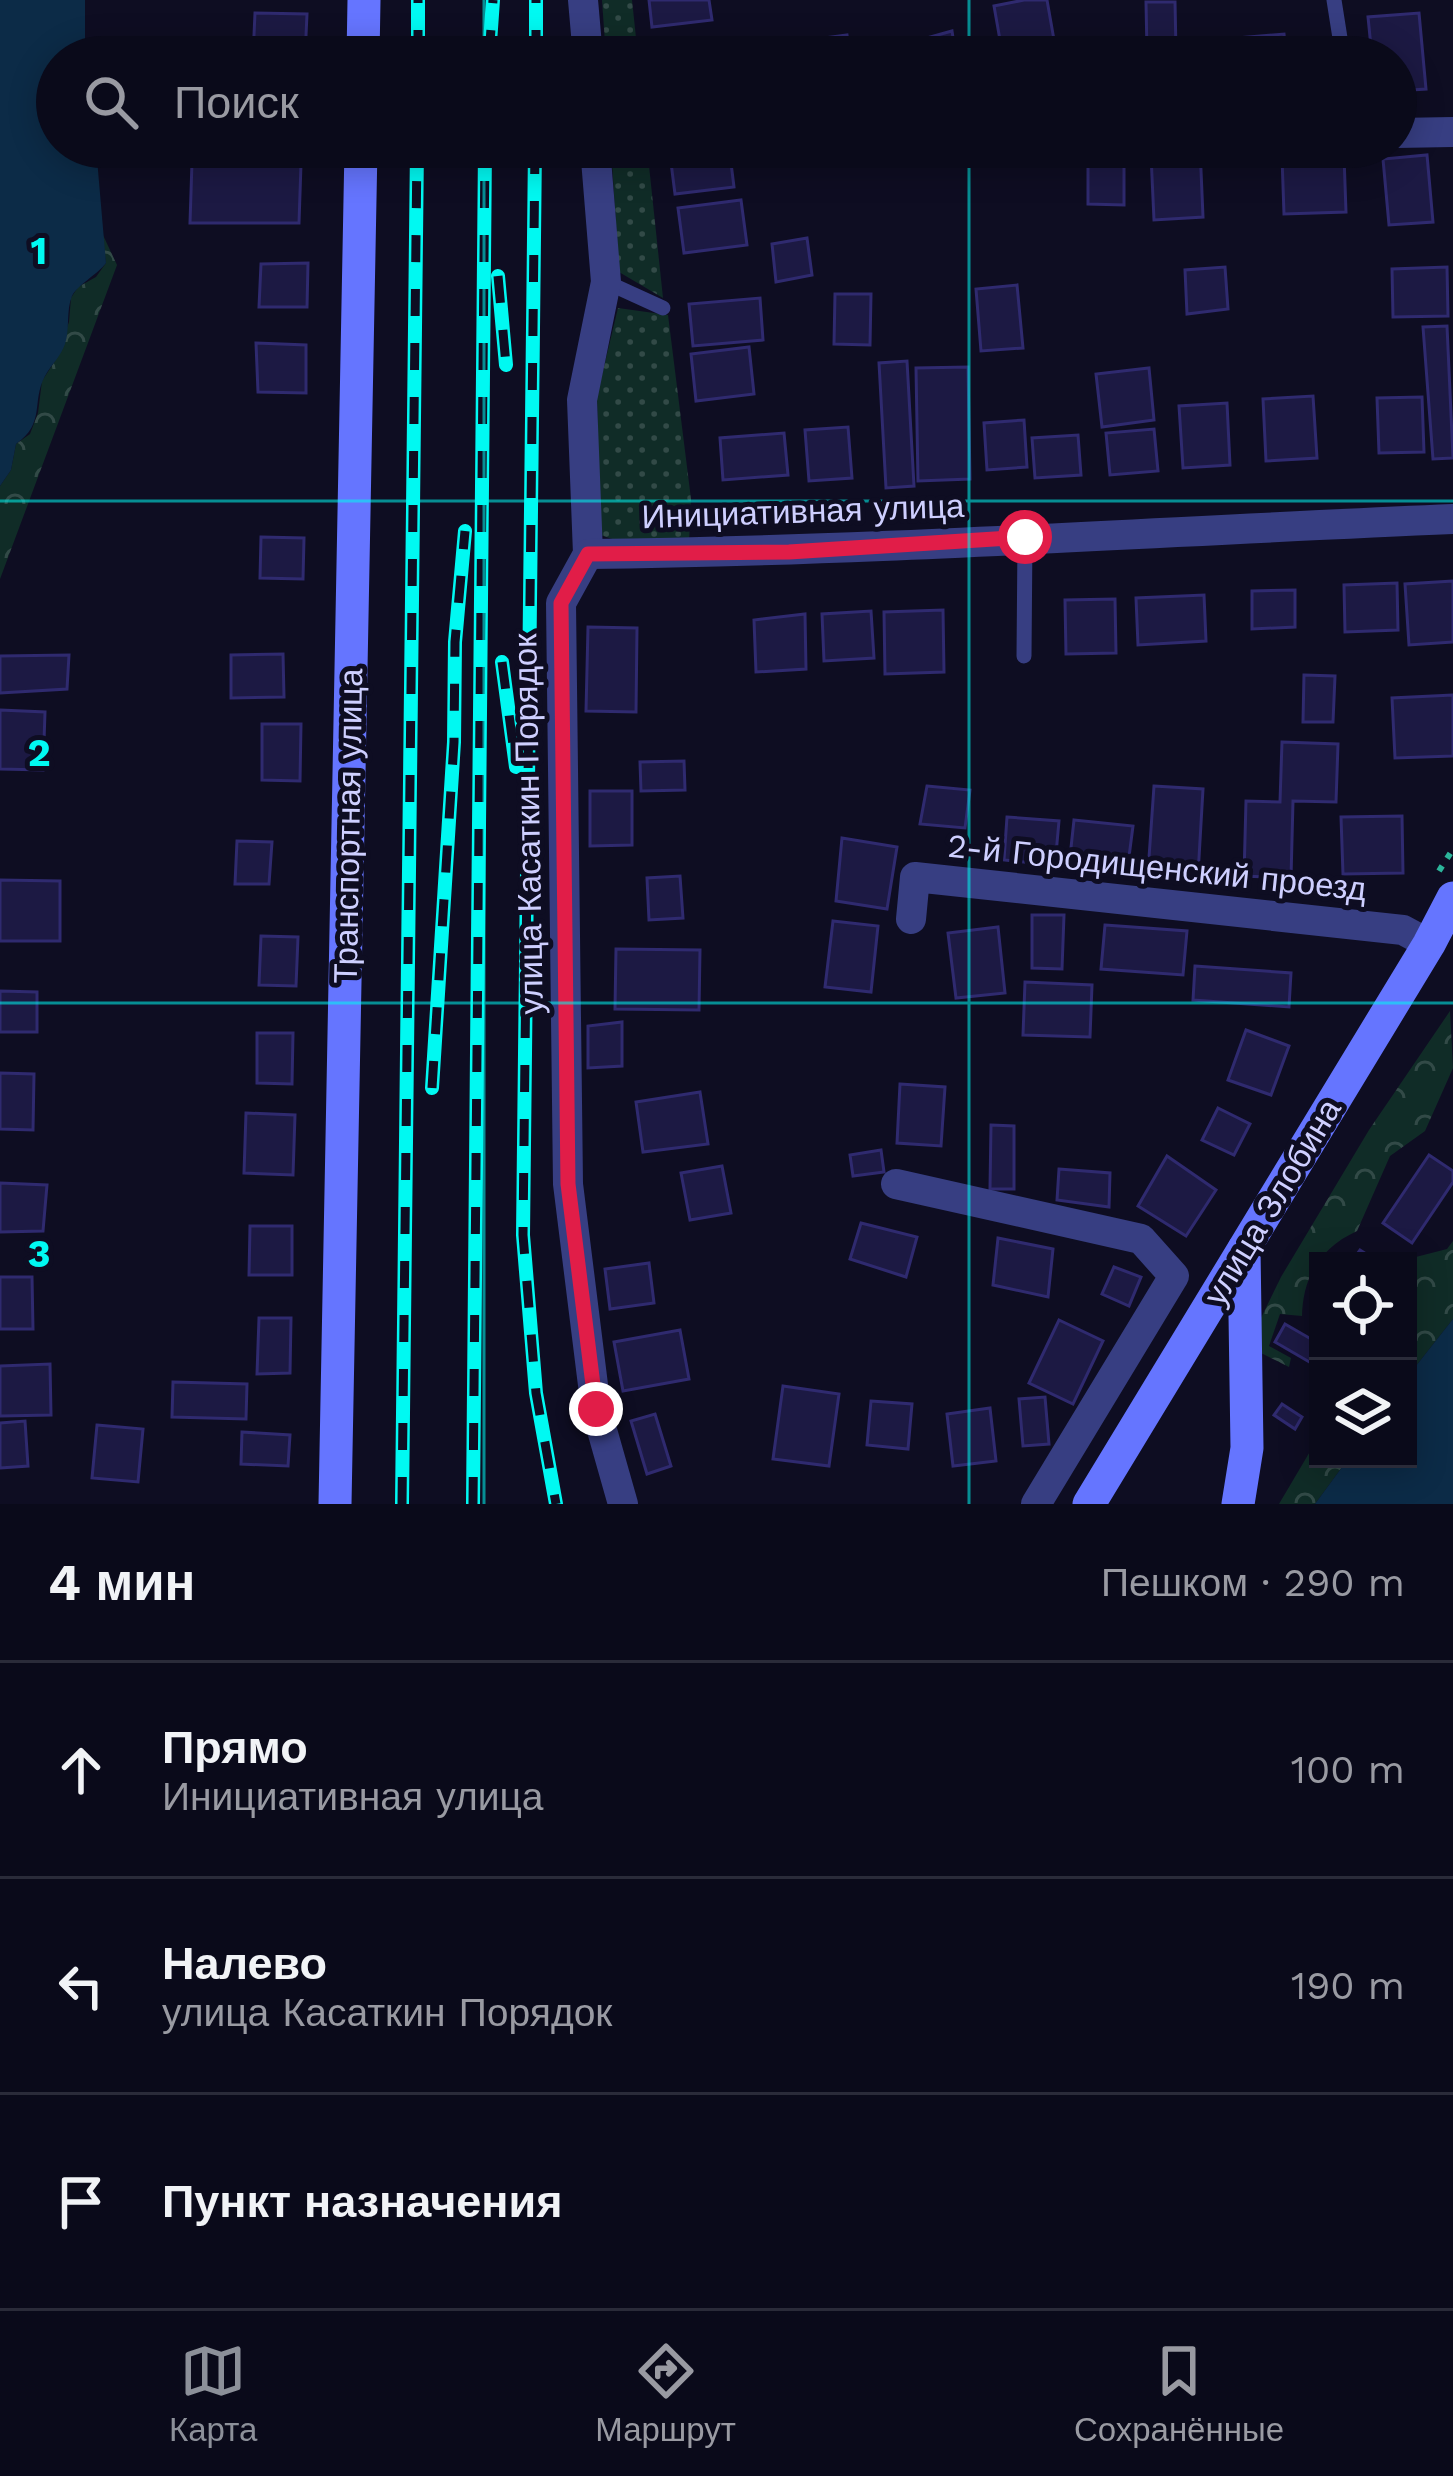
<!DOCTYPE html>
<html lang="ru">
<meta charset="utf-8">
<style>
body{margin:0;font-family:"Work Sans",sans-serif;background:#181827;color:#f1f3f6}
.controls{position:absolute;right:36px;bottom:36px;display:grid;overflow:hidden;border-radius:0px;box-shadow:0 6px 30px #0003}
.controls button{width:108px;height:108px;display:grid;place-items:center;padding:0;border:0;border-bottom:3px solid #2a2b39;background:#0a0a1a;color:#f1f3f6;font:60px sans-serif}
.stop{position:absolute;width:36px;height:36px;margin:-27px;border:9px solid #e11d48;border-radius:50%;background:#fff}
.stop.end{background:#e11d48;border-color:#fff;box-shadow:0 3px 12px #0008}
.list{margin:0;padding:0;list-style:none}
h2{display:flex;justify-content:space-between;align-items:center;height:156px;margin:0;padding:0 48px;font-size:51px}
h2 small{font-size:39px;font-weight:400;color:#999aa2}
.list li{display:grid;grid-template-columns:78px 1fr auto;gap:36px;align-items:center;box-sizing:border-box;height:216px;padding:0 48px;border-top:3px solid #2a2b39}
.list b{display:block;font-size:45px;white-space:nowrap}
.list p{margin:0;font-size:39px;white-space:nowrap;color:#999aa2}
.list em{font-size:39px;font-style:normal;color:#999aa2}
.icon{flex:none;width:66px;height:66px;fill:none;stroke:currentColor;stroke-width:2;stroke-linecap:round;stroke-linejoin:round}
.map{position:relative;flex:none;width:1453px;height:1504px;overflow:hidden}
.search{position:absolute;background:#0a0a1a;box-shadow:0 6px 30px #0003;left:36px;right:36px;top:36px;height:132px;display:flex;align-items:center;gap:30px;box-sizing:border-box;padding:0 42px;border-radius:66px;color:#999aa2;font-size:45px}
.sheet{height:804px;background:#0a0a1a}
nav{display:flex;justify-content:space-around;align-items:center;box-sizing:border-box;height:168px;border-top:3px solid #2a2b39;background:#0a0a1a;font-size:33px;color:#999aa2}
nav a{display:grid;justify-items:center;gap:6px}
nav .on{color:#8c9099}
.map>svg:first-child{display:block}
.grass{fill:url(#grass-dots)}
.forest{fill:url(#forest-crowns)}
.water{fill:#0c2b47}
.building{fill:#1c1943;stroke:#2f2a6f;stroke-width:3}
.lines{fill:none;stroke-linecap:round;stroke-linejoin:round}
.path{stroke:#2cb59b;stroke-width:6;stroke-dasharray:6 9;stroke-linecap:butt}
.service{stroke:#373e82;stroke-width:15}
.minor{stroke:#373e82;stroke-width:30}
.secondary{stroke:#6575ff;stroke-width:33}
.rail-casing{stroke:#00f9f2;stroke-width:14}
.rail{stroke:#0e0d22;stroke-width:9;stroke-dasharray:27;stroke-linecap:butt}
.route{stroke:#e11d48;stroke-width:15}
.grid{fill:none;stroke:#00f9f2;stroke-width:3;stroke-opacity:0.55}
.labels{text-anchor:middle;dominant-baseline:central;stroke-width:10;stroke-linejoin:round;paint-order:stroke}
.street-label{font-size:33px;fill:#cecfff;stroke:#0e0d22}
.grid-label{font-size:39px;text-anchor:middle;font-weight:bold;fill:#00f9f2;stroke:#0e0d22;stroke-width:10;stroke-linejoin:round;paint-order:stroke}
</style>
<div class="map">
<svg width="1453" height="1504" viewBox="0 0 1453 1504">
<defs>
<pattern id="grass-dots" width="8" height="8" patternUnits="userSpaceOnUse" patternTransform="scale(3)"><rect width="8" height="8" fill="#102c27"/><path d="M2 2h.1M6 6h.1" fill="none" stroke="#324a47" stroke-width="1.8" stroke-linecap="round"/></pattern>
<pattern id="forest-crowns" width="20" height="18" patternUnits="userSpaceOnUse" patternTransform="scale(3)"><rect width="20" height="18" fill="#102c27"/><path d="M2 6a3 3 0 1 1 6 0M12 15a3 3 0 1 1 6 0" fill="none" stroke="#324a47"/></pattern>
</defs>
<rect width="100%" height="100%" fill="#0e0d22"/>
<!-- grass -->
<g class="grass">
<polygon points="602,0 632,0 638,57 606,57"/>
<polygon points="611,147 647,147 663,298 619,272"/>
<polygon points="618,308 668,315 691,499 689,543 628,544 600,535 597,396"/>
</g>
<!-- forest -->
<g class="forest">
<polygon points="102,233 117,265 0,579 0,486 11,470 16,444 30,434 38,413 42,381 55,361 69,322 71,298 78,287 96,277 106,263"/>
<path d="M1450,1011L1453,1068L1425,1131L1390,1156L1357,1231C1320,1248 1303,1276 1302,1316L1280,1314L1269,1346L1291,1358L1289,1367L1261,1353L1257,1326L1281,1277L1369,1130Z"/>
<polygon points="1453,1241 1453,1319 1408,1376 1408,1277 1412,1258 1447,1249"/>
<polygon points="1318,1438 1318,1459 1348,1459 1315,1504 1279,1504"/>
</g>
<!-- water -->
<g class="water">
<path d="M0,0H85V57H57V147H96L106,263C97,275 77,285 72,296C66,310 70,329 65,344C61,356 51,365 45,376C31,402 46,423 16,444L11,470L0,486Z"/>
<polygon points="1453,1319 1453,1504 1315,1504 1348,1459 1408,1459 1408,1376"/>
</g>
<!-- building -->
<g class="building">
<polygon points="649,0 709,0 712,20 652,27"/>
<polygon points="1024,0 1047,0 1057,57 1003,57 994,6"/>
<polygon points="1146,2 1175,2 1176,51 1147,52"/>
<polygon points="255,13 307,14 305,57 253,57"/>
<polygon points="1419,13 1426,89 1396,91 1396,57 1372,57 1368,17"/>
<polygon points="952,31 956,57 895,57 894,47"/>
<polygon points="1284,34 1286,57 1237,57 1235,38"/>
<polygon points="847,35 850,57 812,57 809,40"/>
<polygon points="669,147 729,147 734,187 675,194"/>
<polygon points="1184,147 1200,147 1203,217 1154,220 1151,155"/>
<polygon points="1427,155 1433,222 1389,225 1383,159"/>
<polygon points="1344,156 1346,212 1284,214 1282,157"/>
<polygon points="1088,161 1124,162 1124,205 1088,204"/>
<polygon points="192,162 301,164 299,223 190,223"/>
<polygon points="741,200 747,245 684,253 678,208"/>
<polygon points="807,238 812,275 776,282 772,244"/>
<polygon points="308,263 307,307 259,307 261,264"/>
<polygon points="1225,267 1228,309 1187,314 1185,270"/>
<polygon points="1447,267 1448,316 1393,317 1392,269"/>
<polygon points="1017,285 1023,348 981,351 976,289"/>
<polygon points="835,294 871,294 870,345 834,344"/>
<polygon points="760,298 763,340 693,346 689,304"/>
<polygon points="1447,326 1453,458 1433,459 1423,327"/>
<polygon points="256,343 306,345 306,393 258,392"/>
<polygon points="749,347 754,394 696,401 691,354"/>
<polygon points="907,361 914,486 886,488 879,363"/>
<polygon points="968,367 970,479 918,481 916,368"/>
<polygon points="1149,368 1154,420 1102,427 1096,374"/>
<polygon points="1313,396 1317,458 1266,461 1263,399"/>
<polygon points="1422,397 1424,452 1379,453 1377,398"/>
<polygon points="1227,403 1230,465 1183,468 1179,406"/>
<polygon points="1024,420 1027,467 987,470 984,423"/>
<polygon points="848,427 852,478 809,481 805,430"/>
<polygon points="1154,429 1158,471 1110,475 1106,433"/>
<polygon points="784,433 788,475 723,480 720,438"/>
<polygon points="1078,435 1081,475 1035,478 1032,438"/>
<polygon points="261,537 304,538 303,579 260,578"/>
<polygon points="1453,581 1453,642 1409,645 1405,584"/>
<polygon points="1397,583 1398,630 1345,632 1344,585"/>
<polygon points="1295,590 1295,627 1252,629 1252,591"/>
<polygon points="1204,595 1206,641 1138,645 1136,598"/>
<polygon points="1115,599 1116,653 1066,654 1065,600"/>
<polygon points="943,610 944,672 885,674 884,612"/>
<polygon points="871,611 874,658 824,661 822,614"/>
<polygon points="805,614 806,669 756,672 754,620"/>
<polygon points="588,627 637,628 636,712 586,711"/>
<polygon points="283,654 284,697 231,698 231,655"/>
<polygon points="69,655 67,689 0,693 0,656"/>
<polygon points="1304,675 1335,676 1333,722 1303,722"/>
<polygon points="1453,695 1453,756 1395,758 1392,698"/>
<polygon points="0,710 45,712 43,770 0,769"/>
<polygon points="262,724 301,724 300,781 262,780"/>
<polygon points="1282,742 1338,744 1336,802 1293,801 1291,878 1244,876 1246,801 1280,802"/>
<polygon points="684,761 685,790 641,791 640,762"/>
<polygon points="927,786 970,790 965,828 920,824"/>
<polygon points="1154,786 1203,789 1198,875 1148,872"/>
<polygon points="590,791 632,791 632,845 590,846"/>
<polygon points="1402,816 1403,873 1343,874 1341,817"/>
<polygon points="1007,817 1059,821 1055,865 1004,860"/>
<polygon points="1074,820 1133,826 1127,872 1069,866"/>
<polygon points="842,838 897,847 887,909 836,901"/>
<polygon points="237,841 272,842 269,884 235,884"/>
<polygon points="680,876 683,918 649,920 647,878"/>
<polygon points="0,880 60,881 60,941 0,941"/>
<polygon points="1032,915 1064,915 1062,969 1032,968"/>
<polygon points="833,921 878,926 871,992 825,987"/>
<polygon points="1105,925 1187,931 1183,975 1101,969"/>
<polygon points="998,927 1005,993 956,998 948,933"/>
<polygon points="261,936 298,937 296,986 259,985"/>
<polygon points="616,949 700,950 699,1010 615,1009"/>
<polygon points="1195,966 1291,973 1289,1007 1193,1000"/>
<polygon points="1025,982 1092,985 1090,1037 1023,1035"/>
<polygon points="0,991 37,992 37,1032 0,1032"/>
<polygon points="622,1022 622,1066 588,1068 588,1026"/>
<polygon points="1246,1030 1289,1046 1271,1095 1228,1080"/>
<polygon points="257,1033 293,1033 292,1084 257,1083"/>
<polygon points="0,1073 34,1074 33,1130 0,1129"/>
<polygon points="900,1084 945,1087 941,1146 897,1143"/>
<polygon points="700,1092 708,1144 643,1152 636,1102"/>
<polygon points="1218,1108 1250,1124 1234,1155 1202,1140"/>
<polygon points="246,1113 295,1115 293,1175 244,1173"/>
<polygon points="991,1125 1014,1126 1014,1189 990,1189"/>
<polygon points="881,1150 884,1172 853,1176 850,1155"/>
<polygon points="1429,1155 1453,1171 1453,1182 1412,1243 1383,1223"/>
<polygon points="1167,1156 1216,1190 1186,1236 1138,1206"/>
<polygon points="722,1166 731,1213 690,1220 681,1173"/>
<polygon points="1059,1169 1110,1173 1109,1207 1057,1200"/>
<polygon points="0,1183 47,1185 43,1231 0,1232"/>
<polygon points="861,1223 917,1237 906,1277 850,1259"/>
<polygon points="250,1226 292,1226 292,1275 249,1275"/>
<polygon points="998,1238 1053,1249 1048,1297 993,1285"/>
<polygon points="1360,1250 1377,1261 1352,1261"/>
<polygon points="649,1263 654,1303 610,1309 605,1269"/>
<polygon points="1114,1267 1141,1277 1129,1306 1102,1294"/>
<polygon points="0,1277 32,1277 33,1329 0,1329"/>
<polygon points="259,1318 291,1318 290,1373 257,1374"/>
<polygon points="1059,1320 1103,1341 1073,1404 1029,1383"/>
<polygon points="1285,1324 1318,1343 1318,1367 1275,1342"/>
<polygon points="680,1330 689,1379 623,1391 614,1342"/>
<polygon points="50,1364 51,1415 0,1416 0,1366"/>
<polygon points="173,1382 247,1384 246,1419 172,1417"/>
<polygon points="783,1386 839,1394 829,1466 773,1459"/>
<polygon points="1045,1397 1049,1444 1023,1446 1019,1399"/>
<polygon points="871,1401 912,1404 908,1449 867,1445"/>
<polygon points="1282,1404 1302,1417 1295,1429 1274,1415"/>
<polygon points="990,1408 996,1461 953,1466 947,1414"/>
<polygon points="655,1414 671,1466 647,1474 631,1421"/>
<polygon points="25,1421 28,1466 0,1468 0,1423"/>
<polygon points="97,1425 143,1429 138,1482 92,1478"/>
<polygon points="242,1432 290,1435 288,1466 241,1464"/>
</g>
<g class="lines">
<!-- path -->
<polyline class="path" points="1439,871 1453,849"/>
<!-- service -->
<g class="service">
<polyline points="1334,0 1343,57"/>
<polyline points="606,282 663,308"/>
<polyline points="1024,656 1025,537"/>
</g>
<!-- minor -->
<g class="minor">
<polyline points="583,0 588,57"/>
<polyline points="1396,133 1453,132"/>
<polyline points="595,147 606,282 582,400 588,554 561,603 568,1184 596,1409 623,1504"/>
<path d="M588,554C877,551 1165,531 1453,519"/>
<polyline points="911,919 915,877 1403,930 1429,944"/>
<polyline points="896,1184 1141,1239 1174,1276 1036,1504"/>
</g>
<!-- secondary -->
<g class="secondary">
<polyline points="363,57 364,0"/>
<polyline points="335,1504 361,147"/>
<polyline points="1089,1504 1429,944 1453,898"/>
<polyline points="1238,1504 1247,1448 1244,1249"/>
</g>
<defs>
<g id="rail">
<polyline points="418,57 418,0"/>
<polyline points="489,57 493,0"/>
<polyline points="536,57 536,0"/>
<polyline points="535,147 523,1235 536,1393 556,1504"/>
<polyline points="498,276 506,365"/>
<polyline points="502,662 516,767"/>
<polyline points="432,1088 454,742 455,642 465,531"/>
<polyline points="402,1504 417,147"/>
<polyline points="473,1504 485,147"/>
</g>
</defs>
<!-- rail casing -->
<use href="#rail" class="rail-casing"/>
<!-- rail -->
<use href="#rail" class="rail"/>
</g>
<g class="lines">
<!-- route -->
<polyline class="route" points="596,1409 568,1184 561,603 588,554 789,552 1025,537"/>
</g>
<!-- grid -->
<path class="grid" d="M484,0V57M969,0V57M484,147V1504M969,147V1504M0,501H1453M0,1003H1453"/>
<g class="labels">
<!-- street labels -->
<g class="street-label">
<text transform="translate(803 511) rotate(-2)">Инициативная улица</text>
<text transform="translate(528 824) rotate(-91)">улица Касаткин Порядок</text>
<text transform="translate(348 826) rotate(-89)">Транспортная улица</text>
<text transform="translate(1157 867) rotate(6)">2-й Городищенский проезд</text>
<text transform="translate(1272 1202) rotate(-59)">улица Злобина</text>
</g>
</g>
<g class="grid-label">
<text x="39" y="264">1</text>
<text x="39" y="766">2</text>
<text x="39" y="1267">3</text>
</g>
</svg>
<div class="controls">
<button><svg class="icon" aria-label="locate" viewBox="0 0 24 24"><circle cx="12" cy="12" r="6"/><path d="M12 2v4M12 18v4M2 12h4M18 12h4"/></svg></button>
<button><svg class="icon" aria-label="layers" viewBox="0 0 24 24"><path d="M12 4l9 5-9 5-9-5zM3 14l9 5 9-5"/></svg></button>
</div>
<div class="stop" style="left:1025px;top:537px"></div>
<div class="stop end" style="left:596px;top:1409px"></div>
<div class="search"><svg class="icon" aria-label="search" viewBox="0 0 24 24"><circle cx="10" cy="10" r="6"/><path d="M15 15l6 6"/></svg>Поиск</div>
</div>
<section class="sheet">
<h2>4 мин<small>Пешком · 290 m</small></h2>
<ul class="list">
<li><svg class="icon" aria-label="ahead" viewBox="0 0 24 24"><path d="M12 20V5M6 11l6-6 6 6"/></svg><div><b>Прямо</b><p>Инициативная улица</p></div><em>100 m</em></li>
<li><svg class="icon" aria-label="left" viewBox="0 0 24 24"><path d="M17 20v-9H6M10 6l-5 5 5 5"/></svg><div><b>Налево</b><p>улица Касаткин Порядок</p></div><em>190 m</em></li>
<li><svg class="icon" aria-label="arrive" viewBox="0 0 24 24"><path d="M6 21V4h12l-3 4 3 4H6"/></svg><div><b>Пункт назначения</b></div></li>
</ul>
</section>
<nav>
<a class="on"><svg class="icon" aria-label="map" viewBox="0 0 24 24"><path d="M3 6l6-2 6 2 6-2v14l-6 2-6-2-6 2zM9 4v14M15 6v14"/></svg>Карта</a>
<a><svg class="icon" aria-label="directions" viewBox="0 0 24 24"><path d="M12 3l9 9-9 9-9-9zM9 14v-3h6M13 9l2 2-2 2"/></svg>Маршрут</a>
<a><svg class="icon" aria-label="saved" viewBox="0 0 24 24"><path d="M7 4h10v16l-5-4-5 4z"/></svg>Сохранённые</a>
</nav>
